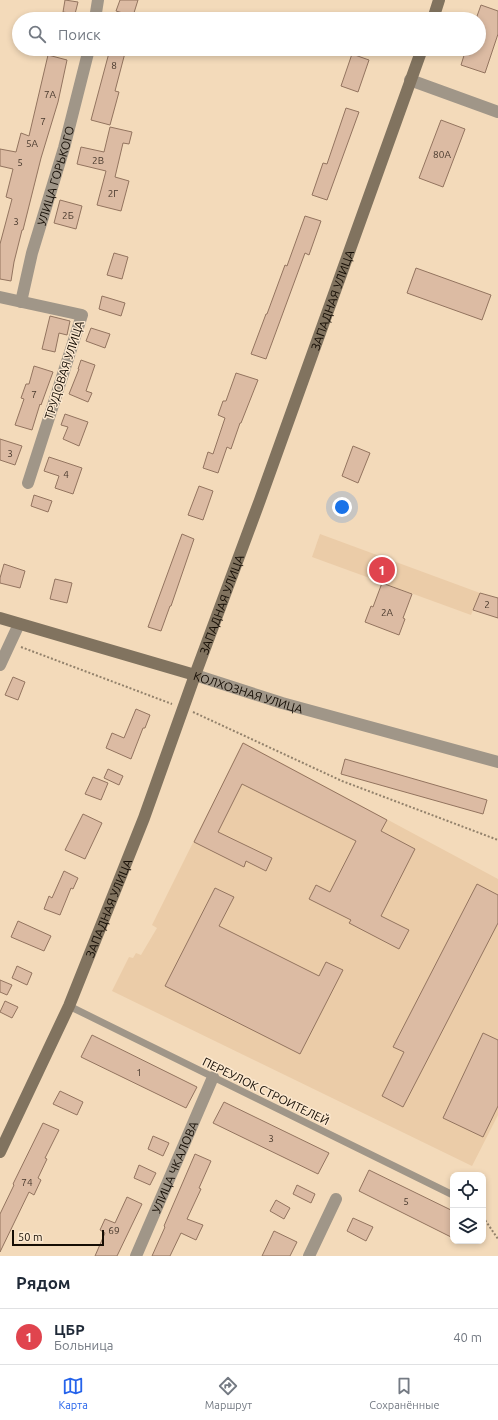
<!DOCTYPE html>
<html lang="ru">
<meta charset="utf-8">
<style>
body{margin:0;font-family:Ubuntu,sans-serif;background:#f6f6f7;color:#1f2937}
.controls{position:absolute;right:12px;bottom:12px;display:grid;overflow:hidden;border-radius:8px;box-shadow:0 2px 6px #0003}
.controls button{width:36px;height:36px;display:grid;place-items:center;padding:0;border:0;border-bottom:1px solid #e0e1e3;background:#fff;color:#1f2937;font:20px sans-serif}
.scale{position:absolute;left:12px;bottom:10px;width:92px;box-sizing:border-box;padding-left:4px;border:2px solid #150d04;border-top:0;font-size:11px;line-height:14px;white-space:nowrap;color:#150d04;-webkit-text-stroke:3px #fce8cf;paint-order:stroke}
.you{position:absolute;left:342px;top:507px;width:14px;height:14px;margin:-10px;border:3px solid #fff;border-radius:50%;background:#1a73e8;box-shadow:0 0 0 6px #1a73e833}
.badge{display:grid;place-items:center;width:26px;height:26px;border-radius:50%;background:#2563eb;color:#fff;font-size:13px;font-weight:700}
.pin{position:absolute;translate:-50% -50%;border:2px solid #fff;box-shadow:0 1px 4px #0006}
.list{margin:0;padding:0;list-style:none}
h2{display:flex;justify-content:space-between;align-items:center;height:52px;margin:0;padding:0 16px;font-size:17px}
h2 small{font-size:13px;font-weight:400;color:#747a83}
.list li{display:grid;grid-template-columns:26px 1fr auto;gap:12px;align-items:center;box-sizing:border-box;height:56px;padding:0 16px;border-top:1px solid #e0e1e3}
.list b{display:block;font-size:15px;white-space:nowrap}
.list p{margin:0;font-size:13px;white-space:nowrap;color:#747a83}
.list em{font-size:13px;font-style:normal;color:#747a83}
.icon{flex:none;width:22px;height:22px;fill:none;stroke:currentColor;stroke-width:2;stroke-linecap:round;stroke-linejoin:round}
.map{position:relative;flex:none;width:498px;height:1256px;overflow:hidden}
.search{position:absolute;background:#fff;box-shadow:0 2px 6px #0003;left:12px;right:12px;top:12px;height:44px;display:flex;align-items:center;gap:10px;box-sizing:border-box;padding:0 14px;border-radius:22px;color:#747a83;font-size:15px}
.sheet{height:108px;background:#fff}
nav{display:flex;justify-content:space-around;align-items:center;box-sizing:border-box;height:56px;border-top:1px solid #e0e1e3;background:#fff;font-size:11px;color:#747a83}
nav a{display:grid;justify-items:center;gap:2px}
nav .on{color:#2563eb}
.map>svg:first-child{display:block}
.built{fill:#ebcca8}
.building{fill:#dcbba3;stroke:#93745f}
.lines{fill:none;stroke-linecap:round;stroke-linejoin:round}
.path{stroke:#92816b;stroke-width:2;stroke-dasharray:2 2;stroke-linecap:butt}
.lane{stroke:#a09688;stroke-width:7}
.street{stroke:#a09688;stroke-width:12}
.secondary{stroke:#81735f;stroke-width:12}
.labels{text-anchor:middle;dominant-baseline:central;stroke-width:3;stroke-linejoin:round;paint-order:stroke}
.number-label{font-size:10px;fill:#47382c}
.street-label{font-size:12px;fill:#150d04;stroke:#fce8cf}
</style>
<div class="map">
<svg width="498" height="1256" viewBox="0 0 498 1256">
<rect width="100%" height="100%" fill="#f3daba"/>
<!-- built -->
<g class="built">
<polygon points="320,534 480,593 471,615 312,557"/>
<polygon points="243,742 498,879 498,1115 472,1166 112,991 129,957 133,958 136,953 141,955 157,928 152,925"/>
</g>
<!-- building -->
<g class="building">
<polygon points="65,0 78,2 75,14 63,12"/>
<polygon points="120,0 138,0 133,16 116,11"/>
<polygon points="481,5 498,11 498,34 485,73 461,65 466,49 479,49 479,19 476,19"/>
<polygon points="110,49 126,49 115,91 119,92 110,125 91,120"/>
<polygon points="352,54 369,60 358,92 341,86"/>
<polygon points="48,55 67,60 58,102 41,158 23,230 22,230 14,262 11,281 0,279 0,244 12,199 6,197 13,169 0,166 0,149 16,152 21,133 29,136"/>
<polygon points="346,108 359,112 327,200 312,195 323,163 327,164"/>
<polygon points="441,120 465,129 443,187 419,178"/>
<polygon points="110,127 132,132 129,144 123,143 115,177 129,181 121,211 97,205 106,171 77,164 81,147 104,152"/>
<polygon points="60,200 82,206 76,229 54,223"/>
<polygon points="305,216 321,221 309,255 305,253 266,359 251,354 266,314 267,314 285,265 287,266"/>
<polygon points="114,253 128,257 122,279 107,275"/>
<polygon points="416,268 491,295 482,320 407,293"/>
<polygon points="102,296 125,303 121,316 99,309"/>
<polygon points="50,316 70,321 67,335 59,333 55,352 42,349"/>
<polygon points="91,328 110,334 105,348 86,341"/>
<polygon points="81,360 95,365 86,391 92,393 88,402 69,394 79,369 78,369"/>
<polygon points="34,366 53,372 41,405 40,404 32,430 15,425 24,399 21,398 26,384 29,384"/>
<polygon points="236,373 258,380 241,423 240,423 231,449 227,447 218,473 203,468 208,452 213,454 225,418 218,415 223,401 226,401"/>
<polygon points="65,414 88,422 79,446 63,439 68,427 61,425"/>
<polygon points="0,439 22,446 15,465 0,460"/>
<polygon points="353,446 370,453 358,483 342,476"/>
<polygon points="49,457 82,468 73,494 55,488 59,476 44,471"/>
<polygon points="199,486 213,491 203,520 188,515"/>
<polygon points="34,495 52,501 48,512 31,506"/>
<polygon points="182,534 194,539 171,606 170,606 161,631 148,627"/>
<polygon points="4,564 25,571 20,588 0,583 0,578"/>
<polygon points="55,579 72,583 67,603 50,599"/>
<polygon points="382,583 412,594 403,618 405,619 399,635 365,622 371,606 373,607"/>
<polygon points="480,593 498,598 498,618 473,610"/>
<polygon points="13,677 25,682 18,700 5,695"/>
<polygon points="136,709 150,715 145,728 143,728 131,759 106,748 112,733 124,738"/>
<polygon points="243,743 387,820 381,831 415,849 381,916 409,930 399,949 349,923 351,920 309,899 316,885 330,892 356,841 242,784 218,832 272,858 266,871 246,861 244,867 194,842"/>
<polygon points="345,759 487,800 483,814 341,774"/>
<polygon points="108,769 123,776 119,785 104,778"/>
<polygon points="93,777 108,783 101,800 85,794"/>
<polygon points="83,814 102,823 85,859 65,850"/>
<polygon points="64,871 78,878 73,889 71,888 60,915 44,909 49,896 52,898"/>
<polygon points="477,884 498,895 498,923 403,1107 382,1096 404,1052 393,1047"/>
<polygon points="215,888 234,897 219,926 319,976 326,962 343,970 300,1054 165,986"/>
<polygon points="18,921 51,936 44,951 11,937"/>
<polygon points="17,966 32,973 27,985 12,978"/>
<polygon points="0,980 12,985 7,995 0,992"/>
<polygon points="5,1001 18,1007 12,1018 0,1012"/>
<polygon points="483,1033 498,1040 498,1106 483,1137 443,1118"/>
<polygon points="92,1035 197,1087 186,1108 81,1057"/>
<polygon points="60,1091 83,1102 77,1115 53,1104"/>
<polygon points="224,1102 329,1153 318,1174 213,1123"/>
<polygon points="43,1123 59,1130 45,1158 47,1159 38,1178 41,1180 34,1195 29,1192 0,1252 0,1214 14,1185 13,1184"/>
<polygon points="153,1136 169,1143 163,1156 148,1149"/>
<polygon points="195,1154 211,1161 199,1188 201,1189 187,1219 203,1225 196,1240 181,1233 170,1256 152,1256 165,1227 164,1226"/>
<polygon points="139,1165 156,1173 150,1185 134,1178"/>
<polygon points="369,1170 453,1211 453,1238 359,1191"/>
<polygon points="297,1185 315,1194 311,1203 293,1194"/>
<polygon points="127,1197 142,1204 117,1256 95,1256 105,1233 100,1230 105,1219 115,1223"/>
<polygon points="276,1200 290,1208 284,1219 270,1211"/>
<polygon points="353,1218 373,1227 366,1241 347,1231"/>
<polygon points="274,1231 297,1242 290,1256 262,1256"/>
</g>
<g class="lines">
<!-- path -->
<g class="path">
<polyline points="21,647 172,704"/>
<polyline points="193,712 342,781 498,840"/>
<polyline points="483,1217 498,1239"/>
</g>
<!-- lane -->
<polyline class="lane" points="69,1006 453,1195"/>
<!-- street -->
<g class="street">
<polyline points="95,19 98,0"/>
<polyline points="410,80 498,112"/>
<polyline points="0,297 82,315 28,483"/>
<path id="s1" d="M21,302L32,253L64,148L89,49"/>
<polyline points="0,665 19,624"/>
<path id="s2" d="M195,675L282,703L498,762"/>
<path id="s3" d="M136,1256L213,1077"/>
<polyline points="309,1256 336,1199"/>
</g>
<!-- secondary -->
<g class="secondary">
<polyline points="433,19 439,0"/>
<polyline points="0,618 195,675"/>
<path id="s4" d="M0,1152L69,1006L144,818L195,675L260,500L422,49"/>
</g>
</g>
<g class="labels">
<!-- number labels -->
<g class="number-label">
<text x="114" y="65">8</text>
<text x="50" y="94">7А</text>
<text x="43" y="121">7</text>
<text x="32" y="143">5А</text>
<text x="442" y="154">80А</text>
<text x="98" y="160">2В</text>
<text x="20" y="162">5</text>
<text x="113" y="193">2Г</text>
<text x="68" y="215">2Б</text>
<text x="16" y="221">3</text>
<text x="34" y="394">7</text>
<text x="10" y="453">3</text>
<text x="66" y="474">4</text>
<text x="487" y="604">2</text>
<text x="387" y="612">2А</text>
<text x="139" y="1072">1</text>
<text x="271" y="1138">3</text>
<text x="27" y="1182">74</text>
<text x="406" y="1201">5</text>
<text x="114" y="1230">69</text>
</g>
<!-- street labels -->
<g class="street-label">
<text stroke="none"><textPath href="#s1" startOffset="131">УЛИЦА ГОРЬКОГО</textPath></text>
<text stroke="none"><textPath href="#s4" startOffset="915">ЗАПАДНАЯ УЛИЦА</textPath></text>
<text transform="translate(64 370) rotate(-72)">ТРУДОВАЯ УЛИЦА</text>
<text stroke="none"><textPath href="#s4" startOffset="591">ЗАПАДНАЯ УЛИЦА</textPath></text>
<text stroke="none"><textPath href="#s2" startOffset="56">КОЛХОЗНАЯ УЛИЦА</textPath></text>
<text stroke="none"><textPath href="#s4" startOffset="267">ЗАПАДНАЯ УЛИЦА</textPath></text>
<text transform="translate(266 1091) rotate(26)">ПЕРЕУЛОК СТРОИТЕЛЕЙ</text>
<text stroke="none"><textPath href="#s3" startOffset="97">УЛИЦА ЧКАЛОВА</textPath></text>
</g>
</g>
</svg>
<div class="controls">
<button><svg class="icon" aria-label="locate" viewBox="0 0 24 24"><circle cx="12" cy="12" r="6"/><path d="M12 2v4M12 18v4M2 12h4M18 12h4"/></svg></button>
<button><svg class="icon" aria-label="layers" viewBox="0 0 24 24"><path d="M12 4l9 5-9 5-9-5zM3 14l9 5 9-5"/></svg></button>
</div>
<div class="scale">50 m</div>
<div class="you"></div>
<div class="pin badge" style="left:382px;top:570px;background:#e0444e">1</div>
<div class="search"><svg class="icon" aria-label="search" viewBox="0 0 24 24"><circle cx="10" cy="10" r="6"/><path d="M15 15l6 6"/></svg>Поиск</div>
</div>
<section class="sheet">
<h2>Рядом<small></small></h2>
<ul class="list">
<li><span class="badge" style="background:#e0444e">1</span><div><b>ЦБР</b><p>Больница</p></div><em>40 m</em></li>
</ul>
</section>
<nav>
<a class="on"><svg class="icon" aria-label="map" viewBox="0 0 24 24"><path d="M3 6l6-2 6 2 6-2v14l-6 2-6-2-6 2zM9 4v14M15 6v14"/></svg>Карта</a>
<a><svg class="icon" aria-label="directions" viewBox="0 0 24 24"><path d="M12 3l9 9-9 9-9-9zM9 14v-3h6M13 9l2 2-2 2"/></svg>Маршрут</a>
<a><svg class="icon" aria-label="saved" viewBox="0 0 24 24"><path d="M7 4h10v16l-5-4-5 4z"/></svg>Сохранённые</a>
</nav>
